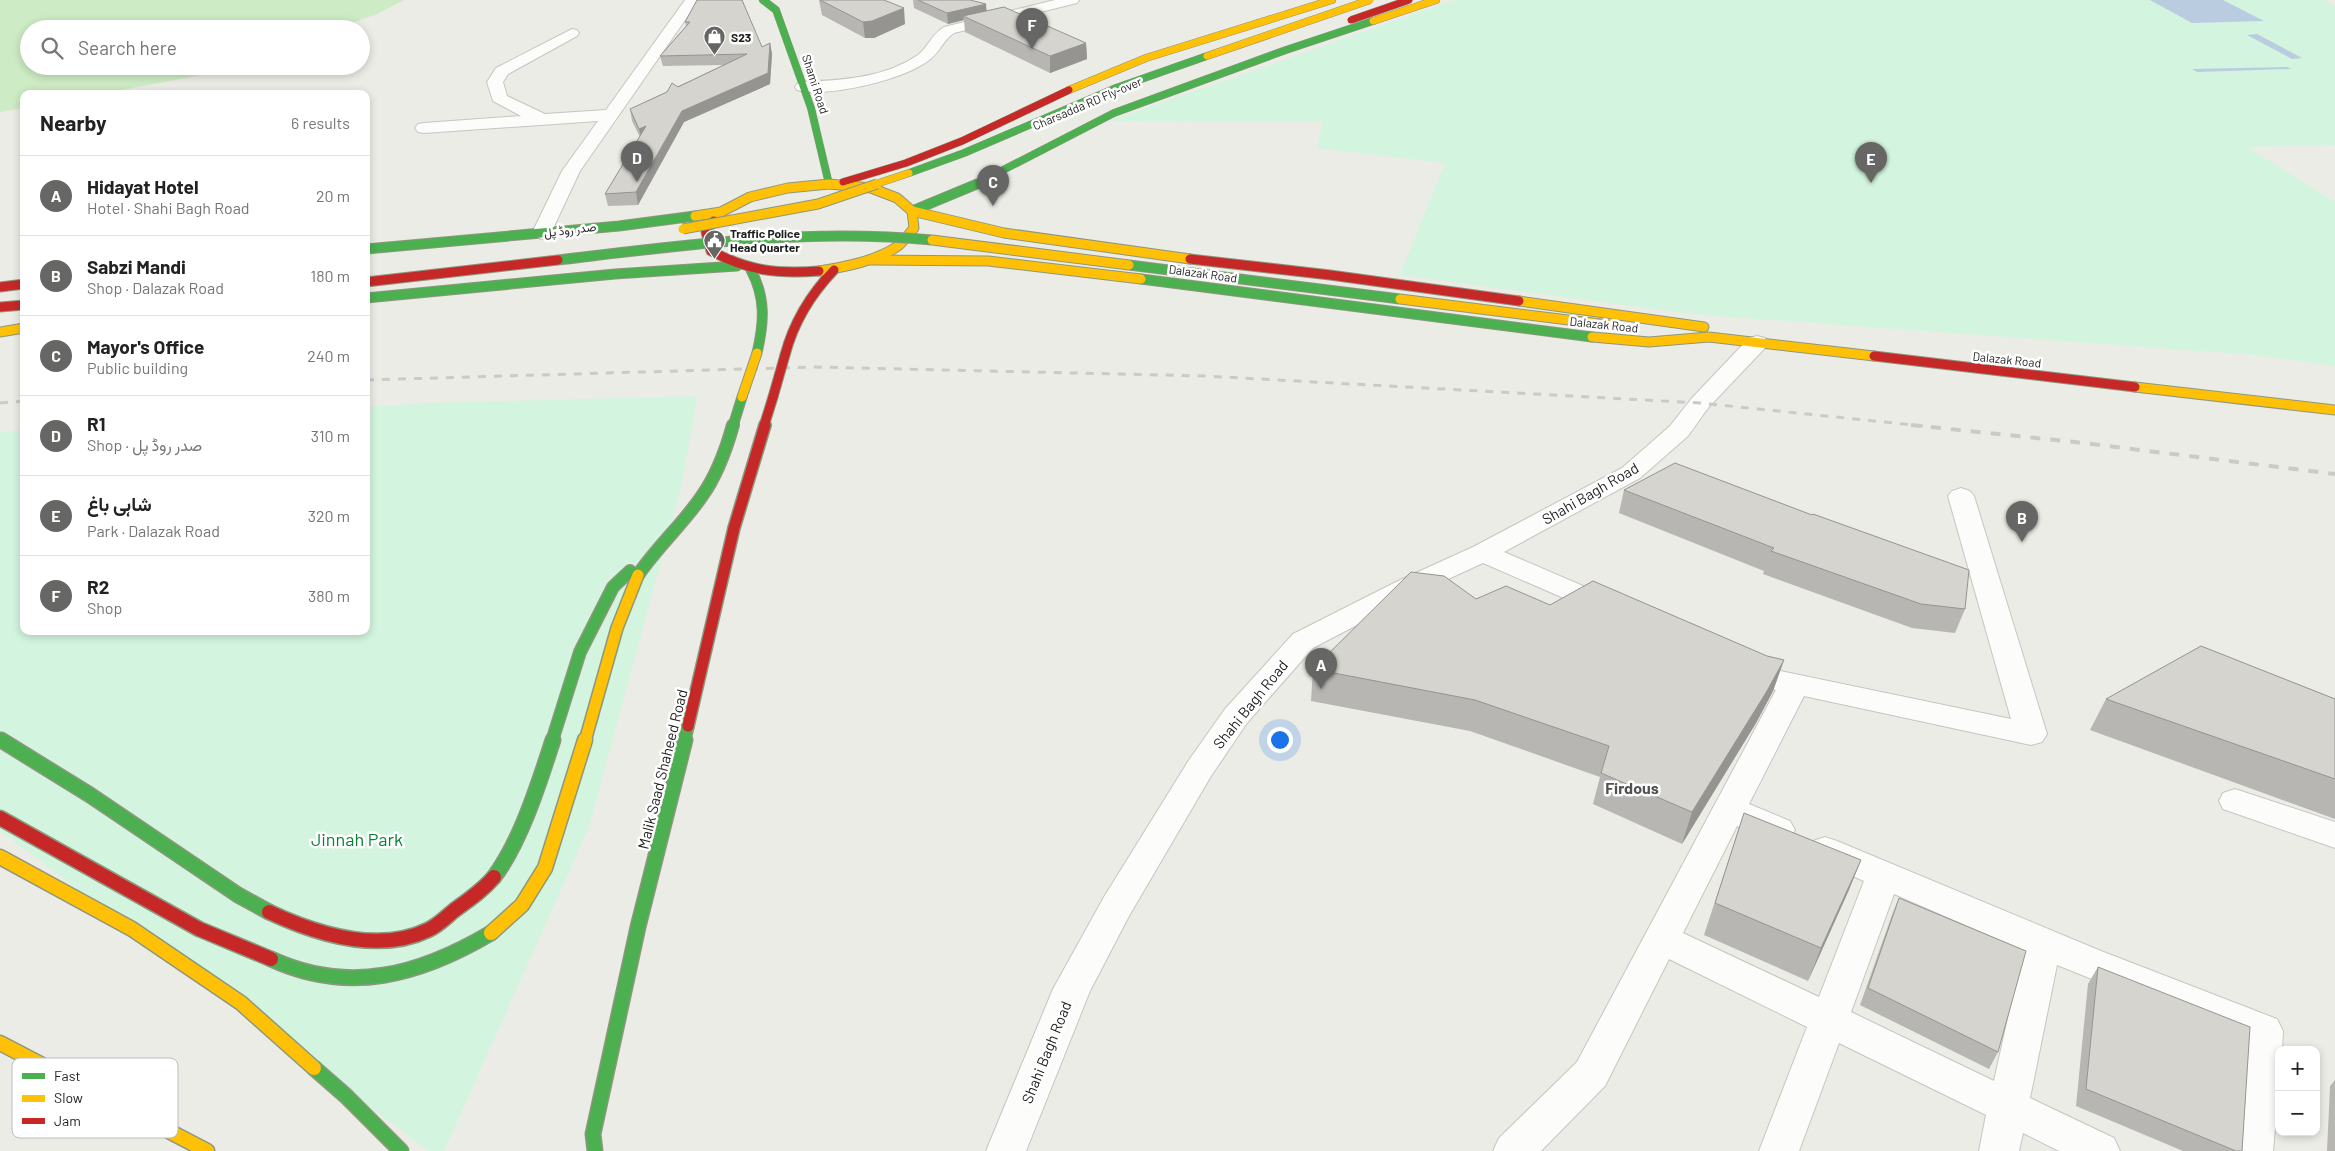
<!DOCTYPE html>
<meta charset="utf-8">
<style>
body{margin:0;font-family:Barlow,Vazirmatn,sans-serif;background:#f6f6f6;color:#222}
.controls{position:absolute;right:15px;bottom:15px;display:grid;overflow:hidden;border-radius:10px;box-shadow:0 2px 8px #0003}
.controls button{width:45px;height:45px;display:grid;place-items:center;padding:0;border:0;border-bottom:1px solid #e0e0e0;background:#fff;color:#222;font:25px sans-serif}
.you{position:absolute;left:1279px;top:739px;width:18px;height:18px;margin:-12px;border:4px solid #fff;border-radius:50%;background:#1a73e8;box-shadow:0 0 0 8px #1a73e833}
.badge{display:grid;place-items:center;width:32px;height:32px;border-radius:50%;background:#666664;color:#fff;font-size:16px;font-weight:700}
.pin{position:absolute;translate:-50% -41px;filter:drop-shadow(0 1px 2px #0008)}
.pin::after{content:'';position:absolute;top:26px;width:18px;height:15px;background:inherit;clip-path:polygon(0 0,100% 0,50% 100%)}
.list{margin:0;padding:0;list-style:none}
h2{display:flex;justify-content:space-between;align-items:center;height:65px;margin:0;padding:0 20px;font-size:21px}
h2 small{font-size:16px;font-weight:400;color:#767676}
.list li{display:grid;grid-template-columns:32px 1fr auto;gap:15px;align-items:center;box-sizing:border-box;height:80px;padding:0 20px;border-top:1px solid #e0e0e0}
.list b{display:block;font-size:19px;white-space:nowrap}
.list p{margin:0;font-size:16px;white-space:nowrap;color:#767676}
.list em{font-size:16px;font-style:normal;color:#767676}
.icon{flex:none;width:28px;height:28px;fill:none;stroke:currentColor;stroke-width:2;stroke-linecap:round;stroke-linejoin:round}
.map{position:relative;flex:none;width:2335px;height:1151px;overflow:hidden}
.search{position:absolute;background:#fff;box-shadow:0 2px 8px #0003;left:20px;top:20px;width:350px;height:55px;display:flex;align-items:center;gap:12px;box-sizing:border-box;padding:0 18px;border-radius:28px;color:#767676;font-size:19px}
.panel{position:absolute;background:#fff;box-shadow:0 2px 8px #0003;left:20px;top:90px;width:350px;height:545px;border-radius:10px}
.map>svg:first-child{display:block}
.grass{fill:#cdebc4}
.park{fill:#d3f4de}
.water{fill:#b9cce0}
.lines{fill:none;stroke-linecap:round;stroke-linejoin:round}
.street-casing{stroke:#c5c5c2;stroke-width:2}
.fast-far3-casing{stroke:#8d977e;stroke-width:8}
.fast-far2-casing{stroke:#8d977e;stroke-width:11}
.fast-far1-casing{stroke:#8d977e;stroke-width:14}
.fast-casing{stroke:#8d977e;stroke-width:17}
.slow-far3-casing{stroke:#8d977e;stroke-width:8}
.slow-far2-casing{stroke:#8d977e;stroke-width:11}
.slow-far1-casing{stroke:#8d977e;stroke-width:14}
.slow-casing{stroke:#8d977e;stroke-width:17}
.jam-far3-casing{stroke:#8d977e;stroke-width:8}
.jam-far2-casing{stroke:#8d977e;stroke-width:11}
.jam-far1-casing{stroke:#8d977e;stroke-width:14}
.jam-casing{stroke:#8d977e;stroke-width:17}
.street{fill:#fcfcfb;fill-rule:evenodd}
.fast-far3{stroke:#4caf50;stroke-width:7}
.fast-far2{stroke:#4caf50;stroke-width:9}
.fast-far1{stroke:#4caf50;stroke-width:11}
.fast{stroke:#4caf50;stroke-width:14}
.slow-far3{stroke:#ffc107;stroke-width:7}
.slow-far2{stroke:#ffc107;stroke-width:9}
.slow-far1{stroke:#ffc107;stroke-width:11}
.slow{stroke:#ffc107;stroke-width:14}
.jam-far3{stroke:#c62828;stroke-width:7}
.jam-far2{stroke:#c62828;stroke-width:9}
.jam-far1{stroke:#c62828;stroke-width:11}
.jam{stroke:#c62828;stroke-width:14}
.rail-far1{stroke:#cacac9;stroke-width:3;stroke-dasharray:8 8;stroke-linecap:butt}
.rail{stroke:#cacac9;stroke-width:4;stroke-dasharray:10 10;stroke-linecap:butt}
.fast-bridge-far1-casing{stroke:#8d977e;stroke-width:8;stroke-linecap:butt}
.fast-bridge-casing{stroke:#8d977e;stroke-width:11;stroke-linecap:butt}
.slow-bridge-far1-casing{stroke:#8d977e;stroke-width:8;stroke-linecap:butt}
.slow-bridge-casing{stroke:#8d977e;stroke-width:11;stroke-linecap:butt}
.jam-bridge-far1-casing{stroke:#8d977e;stroke-width:8;stroke-linecap:butt}
.jam-bridge-casing{stroke:#8d977e;stroke-width:11;stroke-linecap:butt}
.fast-bridge-far1{stroke:#4caf50;stroke-width:7}
.fast-bridge{stroke:#4caf50;stroke-width:9}
.slow-bridge-far1{stroke:#ffc107;stroke-width:7}
.slow-bridge{stroke:#ffc107;stroke-width:9}
.jam-bridge-far1{stroke:#c62828;stroke-width:7}
.jam-bridge{stroke:#c62828;stroke-width:9}
.wall{fill:#b7b6b2}
.shaded-wall{fill:#959491}
.building{fill:#d5d4cf;stroke:#959491}
.labels{text-anchor:middle;dominant-baseline:central;stroke-width:5;stroke-linejoin:round;paint-order:stroke}
.far-poi-label{font-size:12px;font-weight:bold;fill:#1e1e1e;stroke:#fff;text-anchor:start}
.far-street-label{font-size:12px;fill:#1e1e1e;stroke:#fff}
.street-label{font-size:15px;fill:#1e1e1e;stroke:#fff}
.neighbourhood-label{font-size:16px;font-weight:bold;fill:#515151;stroke:#fff}
.near-park-label{font-size:18px;fill:#097f38;stroke:#fff}
.key{fill:#fff;stroke:#bcbcbc;stroke-width:1}
.key-label{font-size:14px;fill:#1e1e1e}
</style>
<div class="map">
<svg width="2335" height="1151" viewBox="0 0 2335 1151">
<rect width="100%" height="100%" fill="#ecece6"/>
<!-- grass -->
<polygon class="grass" points="0,0 404,0 377,14 336,29 29,29 29,66 227,66 201,75 100,94 24,94 24,108 0,112"/>
<!-- park -->
<g class="park">
<polygon points="1454,0 2323,0 2335,6 2335,145 2247,147 2335,202 2335,366 2256,355 1691,314 1400,275 1445,163 1317,148 1323,122 1110,121"/>
<polygon points="697,396 682,483 589,827 444,1151 429,1151 0,831 0,432 24,430 24,631 366,631 366,407 428,403"/>
</g>
<!-- water -->
<g class="water">
<polygon points="2150,0 2223,0 2264,21 2192,23"/>
<polygon points="2257,34 2302,58 2292,59 2247,35"/>
<polygon points="2287,67 2291,69 2197,72 2192,69"/>
</g>
<g class="lines">
<defs>
<g id="street">
<polygon points="685,0 699,0 580,171 549,237 542,239 535,237 532,233 562,171 598,121 424,133 418,132 415,128 418,124 424,123 521,116 493,101 487,82 496,68 572,29 577,30 579,33 577,36 508,74 503,82 507,96 545,114 606,110"/>
<path d="M1055,0H1079L1077,3L954,33C943,40 939,54 928,61C902,80 828,98 797,90L795,87L797,84L803,82C843,80 884,78 918,55C928,47 932,34 944,27Z"/>
<polygon points="1757,336 1765,338 1768,343 1765,348 1708,408 1688,436 1640,478 1504,552 1618,601 1622,607 1618,613 1608,616 1598,613 1483,563 1418,593 1313,648 1247,723 1211,776 1129,916 1090,991 1026,1151 986,1151 1053,989 1104,897 1189,760 1225,709 1293,634 1398,581 1473,547 1622,468 1670,426 1692,398 1749,338"/>
<path d="M1961,488L1970,491L1974,496L2047,734L2042,742L2031,745L1804,696L1749,804L1790,821L1795,830L1790,839L1778,843L1737,826L1683,933L1819,997L1864,881L1813,859L1808,850L1813,841L1825,837L1837,841L2101,951L2277,1019L2283,1031L2282,1050H2279V1085L2273,1151H2233L2244,1040L2057,965L2030,1098L2114,1138L2120,1151H2059L2023,1133L2019,1151H1979L1986,1115L1839,1043L1799,1151H1759L1807,1027L1669,959L1605,1086L1541,1151H1493L1499,1138L1577,1062L1776,690C1761,686 1738,681 1729,667L1734,660L1744,657L1776,670L2011,719L1948,496L1952,491ZM1894,894L2023,950L1994,1081L1851,1012Z"/>
<polygon points="2235,789 2335,822 2335,848 2223,809 2219,801 2223,793"/>
</g>
<g id="fast-far3">
<polyline points="763,0 776,10 811,108 829,184"/>
<polyline points="974,185 1114,113 1286,50 1373,21"/>
</g>
<g id="fast-far2">
<polyline points="912,211 977,184"/>
<polyline points="366,249 619,226 695,216"/>
<path d="M751,270C766,298 764,323 757,353"/>
<polyline points="1141,279 1592,337"/>
<polyline points="366,298 615,274 737,266"/>
<polyline points="733,426 742,397"/>
</g>
<g id="fast-far1">
<path d="M638,575C657,547 683,524 702,496C717,475 726,450 733,425"/>
<polyline points="0,739 3,741"/>
<polyline points="552,741 580,652 613,587 630,571"/>
<polyline points="684,741 688,726"/>
</g>
<g id="fast">
<polyline points="1,740 90,795 238,895 269,912"/>
<path d="M494,877C521,841 539,783 553,740"/>
<path d="M271,959C349,995 420,975 491,933"/>
<polyline points="314,1068 346,1096 401,1151"/>
<polyline points="595,1151 593,1134 638,927 685,740"/>
</g>
<g id="slow-far3">
<polyline points="1373,21 1436,0"/>
<polyline points="1069,90 1146,58 1332,0"/>
<polyline points="816,185 842,185"/>
</g>
<g id="slow-far2">
<polyline points="912,211 1004,233 1190,259"/>
<path d="M695,216L721,212L750,197L788,188L829,184L871,188L897,198L912,211L914,228C909,234 904,241 898,246C876,261 845,267 819,271"/>
<polyline points="871,260 988,261 1141,279"/>
<polyline points="1519,301 1704,327"/>
<polyline points="0,332 24,328"/>
<polyline points="1592,337 1649,342 1709,337 1874,356"/>
<polyline points="2135,387 2335,410"/>
</g>
<polyline id="slow-far1" points="585,741 617,628 638,575"/>
<g id="slow">
<polyline points="0,857 132,929 241,1003 314,1068"/>
<polyline points="491,933 522,905 545,868 585,740"/>
<polyline points="0,1043 207,1151"/>
</g>
<polyline id="jam-far3" points="843,182 906,163 962,141 1069,90"/>
<g id="jam-far2">
<path d="M714,221L706,232L711,251C749,271 776,274 819,271"/>
<polyline points="1190,259 1330,275 1519,301"/>
<polyline points="0,287 24,284"/>
<polyline points="0,307 24,305"/>
<path d="M785,355C794,321 810,295 834,270"/>
<polyline points="1874,356 2135,387"/>
<polyline points="764,426 773,397"/>
</g>
<polyline id="jam-far1" points="688,726 734,528 765,425"/>
<g id="jam">
<polyline points="0,818 199,929 271,959"/>
<path d="M269,912C316,934 378,954 428,930C439,925 447,916 456,909C470,899 483,890 494,877"/>
</g>
</defs>
<!-- street casing -->
<use href="#street" class="street-casing"/>
<!-- fast-far3 casing -->
<use href="#fast-far3" class="fast-far3-casing"/>
<!-- fast-far2 casing -->
<use href="#fast-far2" class="fast-far2-casing"/>
<!-- fast-far1 casing -->
<use href="#fast-far1" class="fast-far1-casing"/>
<!-- fast casing -->
<use href="#fast" class="fast-casing"/>
<!-- slow-far3 casing -->
<use href="#slow-far3" class="slow-far3-casing"/>
<!-- slow-far2 casing -->
<use href="#slow-far2" class="slow-far2-casing"/>
<!-- slow-far1 casing -->
<use href="#slow-far1" class="slow-far1-casing"/>
<!-- slow casing -->
<use href="#slow" class="slow-casing"/>
<!-- jam-far3 casing -->
<use href="#jam-far3" class="jam-far3-casing"/>
<!-- jam-far2 casing -->
<use href="#jam-far2" class="jam-far2-casing"/>
<!-- jam-far1 casing -->
<use href="#jam-far1" class="jam-far1-casing"/>
<!-- jam casing -->
<use href="#jam" class="jam-casing"/>
<!-- street -->
<use href="#street" class="street"/>
<!-- fast-far3 -->
<use href="#fast-far3" class="fast-far3"/>
<!-- fast-far2 -->
<use href="#fast-far2" class="fast-far2"/>
<!-- fast-far1 -->
<use href="#fast-far1" class="fast-far1"/>
<!-- fast -->
<use href="#fast" class="fast"/>
<!-- slow-far3 -->
<use href="#slow-far3" class="slow-far3"/>
<!-- slow-far2 -->
<use href="#slow-far2" class="slow-far2"/>
<!-- slow-far1 -->
<use href="#slow-far1" class="slow-far1"/>
<!-- slow -->
<use href="#slow" class="slow"/>
<!-- jam-far3 -->
<use href="#jam-far3" class="jam-far3"/>
<!-- jam-far2 -->
<use href="#jam-far2" class="jam-far2"/>
<!-- jam-far1 -->
<use href="#jam-far1" class="jam-far1"/>
<!-- jam -->
<use href="#jam" class="jam"/>
<!-- rail-far1 -->
<g class="rail-far1">
<polyline points="366,380 814,367 1205,376 1700,403 1923,426"/>
<polyline points="0,403 24,401"/>
</g>
<!-- rail -->
<polyline class="rail" points="1911,425 2075,442 2335,474"/>
<defs>
<polyline id="fast-bridge-far1" points="909,173 964,153 1116,88 1207,56"/>
<g id="fast-bridge">
<path d="M558,260C685,245 804,228 932,240"/>
<polyline points="1129,265 1400,299"/>
</g>
<g id="slow-bridge-far1">
<polyline points="1207,56 1370,0"/>
<polyline points="873,185 909,173"/>
</g>
<g id="slow-bridge">
<polyline points="683,229 818,204 877,184"/>
<polyline points="932,240 1129,265"/>
<polyline points="1400,299 1609,325"/>
<polyline points="742,397 757,353"/>
</g>
<polyline id="jam-bridge-far1" points="1351,20 1409,0"/>
<g id="jam-bridge">
<polyline points="366,282 558,260"/>
<polyline points="773,397 785,355"/>
</g>
</defs>
<!-- fast-bridge-far1 casing -->
<use href="#fast-bridge-far1" class="fast-bridge-far1-casing"/>
<!-- fast-bridge casing -->
<use href="#fast-bridge" class="fast-bridge-casing"/>
<!-- slow-bridge-far1 casing -->
<use href="#slow-bridge-far1" class="slow-bridge-far1-casing"/>
<!-- slow-bridge casing -->
<use href="#slow-bridge" class="slow-bridge-casing"/>
<!-- jam-bridge-far1 casing -->
<use href="#jam-bridge-far1" class="jam-bridge-far1-casing"/>
<!-- jam-bridge casing -->
<use href="#jam-bridge" class="jam-bridge-casing"/>
<!-- fast-bridge-far1 -->
<use href="#fast-bridge-far1" class="fast-bridge-far1"/>
<!-- fast-bridge -->
<use href="#fast-bridge" class="fast-bridge"/>
<!-- slow-bridge-far1 -->
<use href="#slow-bridge-far1" class="slow-bridge-far1"/>
<!-- slow-bridge -->
<use href="#slow-bridge" class="slow-bridge"/>
<!-- jam-bridge-far1 -->
<use href="#jam-bridge-far1" class="jam-bridge-far1"/>
<!-- jam-bridge -->
<use href="#jam-bridge" class="jam-bridge"/>
</g>
<!-- wall -->
<g class="wall">
<polygon points="697,0 762,47 770,43 772,54 770,84 684,122 638,205 608,206 605,194 640,137 632,121 630,109 723,65 663,66 660,56 686,26 685,22"/>
<polygon points="819,0 905,24 874,38 865,38 822,15"/>
<polygon points="913,0 970,0 987,11 1086,43 1087,59 1050,73 965,32 964,20 948,24 914,8"/>
<polygon points="1624,490 1965,609 1955,633 1912,628 1763,574 1764,571 1619,513"/>
<polygon points="1476,599 1550,605 1784,660 1773,691 1756,723 1682,844 1593,804 1600,777 1470,731 1311,701 1313,669"/>
<polygon points="2106,699 2335,699 2335,819 2090,730"/>
<polygon points="1744,813 1861,860 1848,892 1808,981 1704,935"/>
<polygon points="1899,898 1998,1052 1989,1069 1860,1005 1892,915"/>
<polygon points="2098,967 2242,1151 2183,1151 2076,1106 2088,984"/>
<polygon points="2335,1080 2335,1151 2327,1151 2330,1086"/>
</g>
<!-- shaded-wall -->
<g class="shaded-wall">
<polygon points="986,4 987,15 963,16 964,20 948,24 947,13"/>
<polygon points="904,8 905,24 874,38 865,38 863,22"/>
<polygon points="770,43 772,54 770,84 684,122 638,205 636,192 682,111"/>
<polygon points="1086,43 1087,59 1050,73 1050,56"/>
<polygon points="646,126 642,141 639,129"/>
<polygon points="1784,660 1773,691 1756,723 1682,844 1692,812"/>
<polygon points="1861,860 1848,892 1808,981 1821,948"/>
</g>
<!-- building -->
<g class="building">
<polygon points="697,0 742,0 762,47 770,43 768,73 682,111 636,192 605,194 646,126 639,129 630,109 667,92 672,83 678,87 747,54 660,56 690,22 685,22"/>
<polygon points="820,0 884,0 904,8 872,21 863,22"/>
<polygon points="918,0 970,0 986,4 947,13"/>
<polygon points="1004,7 1086,43 1050,56 963,16"/>
<polygon points="1675,463 1812,515 1813,514 1969,570 1965,609 1921,604 1771,551 1774,548 1624,490"/>
<polygon points="1411,572 1444,576 1476,599 1506,586 1550,605 1593,581 1767,656 1784,660 1767,691 1692,812 1601,773 1609,746 1475,700 1313,669"/>
<polygon points="2201,646 2335,699 2335,779 2106,699"/>
<polygon points="1744,813 1861,860 1821,948 1715,903"/>
<polygon points="1899,898 2026,951 1998,1052 1868,988"/>
<polygon points="2098,967 2250,1027 2242,1151 2236,1151 2086,1089"/>
</g>
<!-- icons -->
<defs>
<symbol id="shop-pin" viewBox="-11 -11 22 30"><path d="M0 17L-7.5 6A9.5 9.5 0 1 1 7.5 6Z" fill="#666664" stroke="#fff"/><path d="M-5-2.5h2.3a2.7 3.5 0 0 1 5.4 0H5L5.5 6h-11ZM-1.5-2.5h3a1.5 2.3 0 0 0-3 0Z" fill="#fff"/></symbol>
<symbol id="civic-pin" viewBox="-11 -11 22 30"><path d="M0 17L-7.5 6A9.5 9.5 0 1 1 7.5 6Z" fill="#666664" stroke="#fff"/><path d="M-.6-6.5H3V-4.5H.6V-3L4-1V1h2V6H-6V1h2V-1L-.6-3ZM-1.2 2.5V6h2.4V2.5Z" fill="#fff"/></symbol>
</defs>
<g fill-rule="evenodd">
<use href="#shop-pin" x="702" y="24" width="25" height="34"/>
<use href="#civic-pin" x="702" y="228" width="25" height="34"/>
</g>
<g class="labels">
<!-- far-poi labels -->
<g class="far-poi-label">
<text x="731" y="37">S23</text>
<text x="730" y="233">Traffic Police<tspan x="730" dy="14">Head Quarter</tspan></text>
</g>
<!-- far-street labels -->
<g class="far-street-label">
<text transform="translate(816 84) rotate(72)">Shami Road</text>
<text transform="translate(1087 103) rotate(-23)">Charsadda RD Fly-over</text>
<text transform="translate(570 229) rotate(-7)">صدر روڈ پل</text>
<text transform="translate(1203 273) rotate(8)">Dalazak Road</text>
<text transform="translate(1604 324) rotate(6)">Dalazak Road</text>
<text transform="translate(2007 359) rotate(6)">Dalazak Road</text>
</g>
<!-- street labels -->
<g class="street-label">
<text transform="translate(1590 493) rotate(-30)">Shahi Bagh Road</text>
<text transform="translate(1250 704) rotate(-51)">Shahi Bagh Road</text>
<text transform="translate(662 769) rotate(-76)">Malik Saad Shaheed Road</text>
<text transform="translate(1046 1052) rotate(-68)">Shahi Bagh Road</text>
</g>
<!-- neighbourhood labels -->
<g class="neighbourhood-label">
<text x="1632" y="787">Firdous</text>
</g>
<!-- near-park labels -->
<g class="near-park-label">
<text x="357" y="839">Jinnah Park</text>
</g>
</g>
<!-- legend -->
<rect x="12" y="1058" width="166" height="80" rx="8" class="key"/>
<rect x="22" y="1073" width="23" height="6" fill="#4caf50"/>
<rect x="22" y="1095" width="23" height="7" fill="#ffc107"/>
<rect x="22" y="1118" width="23" height="6" fill="#c62828"/>
<g class="key-label">
<text x="54" y="1081">Fast</text>
<text x="54" y="1103">Slow</text>
<text x="54" y="1126">Jam</text>
</g>
</svg>
<div class="controls">
<button>+</button>
<button>−</button>
</div>
<div class="you"></div>
<div class="pin badge" style="left:1321px;top:689px">A</div>
<div class="pin badge" style="left:2022px;top:542px">B</div>
<div class="pin badge" style="left:993px;top:206px">C</div>
<div class="pin badge" style="left:637px;top:182px">D</div>
<div class="pin badge" style="left:1871px;top:183px">E</div>
<div class="pin badge" style="left:1032px;top:49px">F</div>
<div class="search"><svg class="icon" aria-label="search" viewBox="0 0 24 24"><circle cx="10" cy="10" r="6"/><path d="M15 15l6 6"/></svg>Search here</div>
<section class="panel">
<h2>Nearby<small>6 results</small></h2>
<ul class="list">
<li><span class="badge">A</span><div><b>Hidayat Hotel</b><p>Hotel · Shahi Bagh Road</p></div><em>20 m</em></li>
<li><span class="badge">B</span><div><b>Sabzi Mandi</b><p>Shop · Dalazak Road</p></div><em>180 m</em></li>
<li><span class="badge">C</span><div><b>Mayor's Office</b><p>Public building</p></div><em>240 m</em></li>
<li><span class="badge">D</span><div><b>R1</b><p>Shop · صدر روڈ پل</p></div><em>310 m</em></li>
<li><span class="badge">E</span><div><b>شاہی باغ</b><p>Park · Dalazak Road</p></div><em>320 m</em></li>
<li><span class="badge">F</span><div><b>R2</b><p>Shop</p></div><em>380 m</em></li>
</ul>
</section>
</div>
